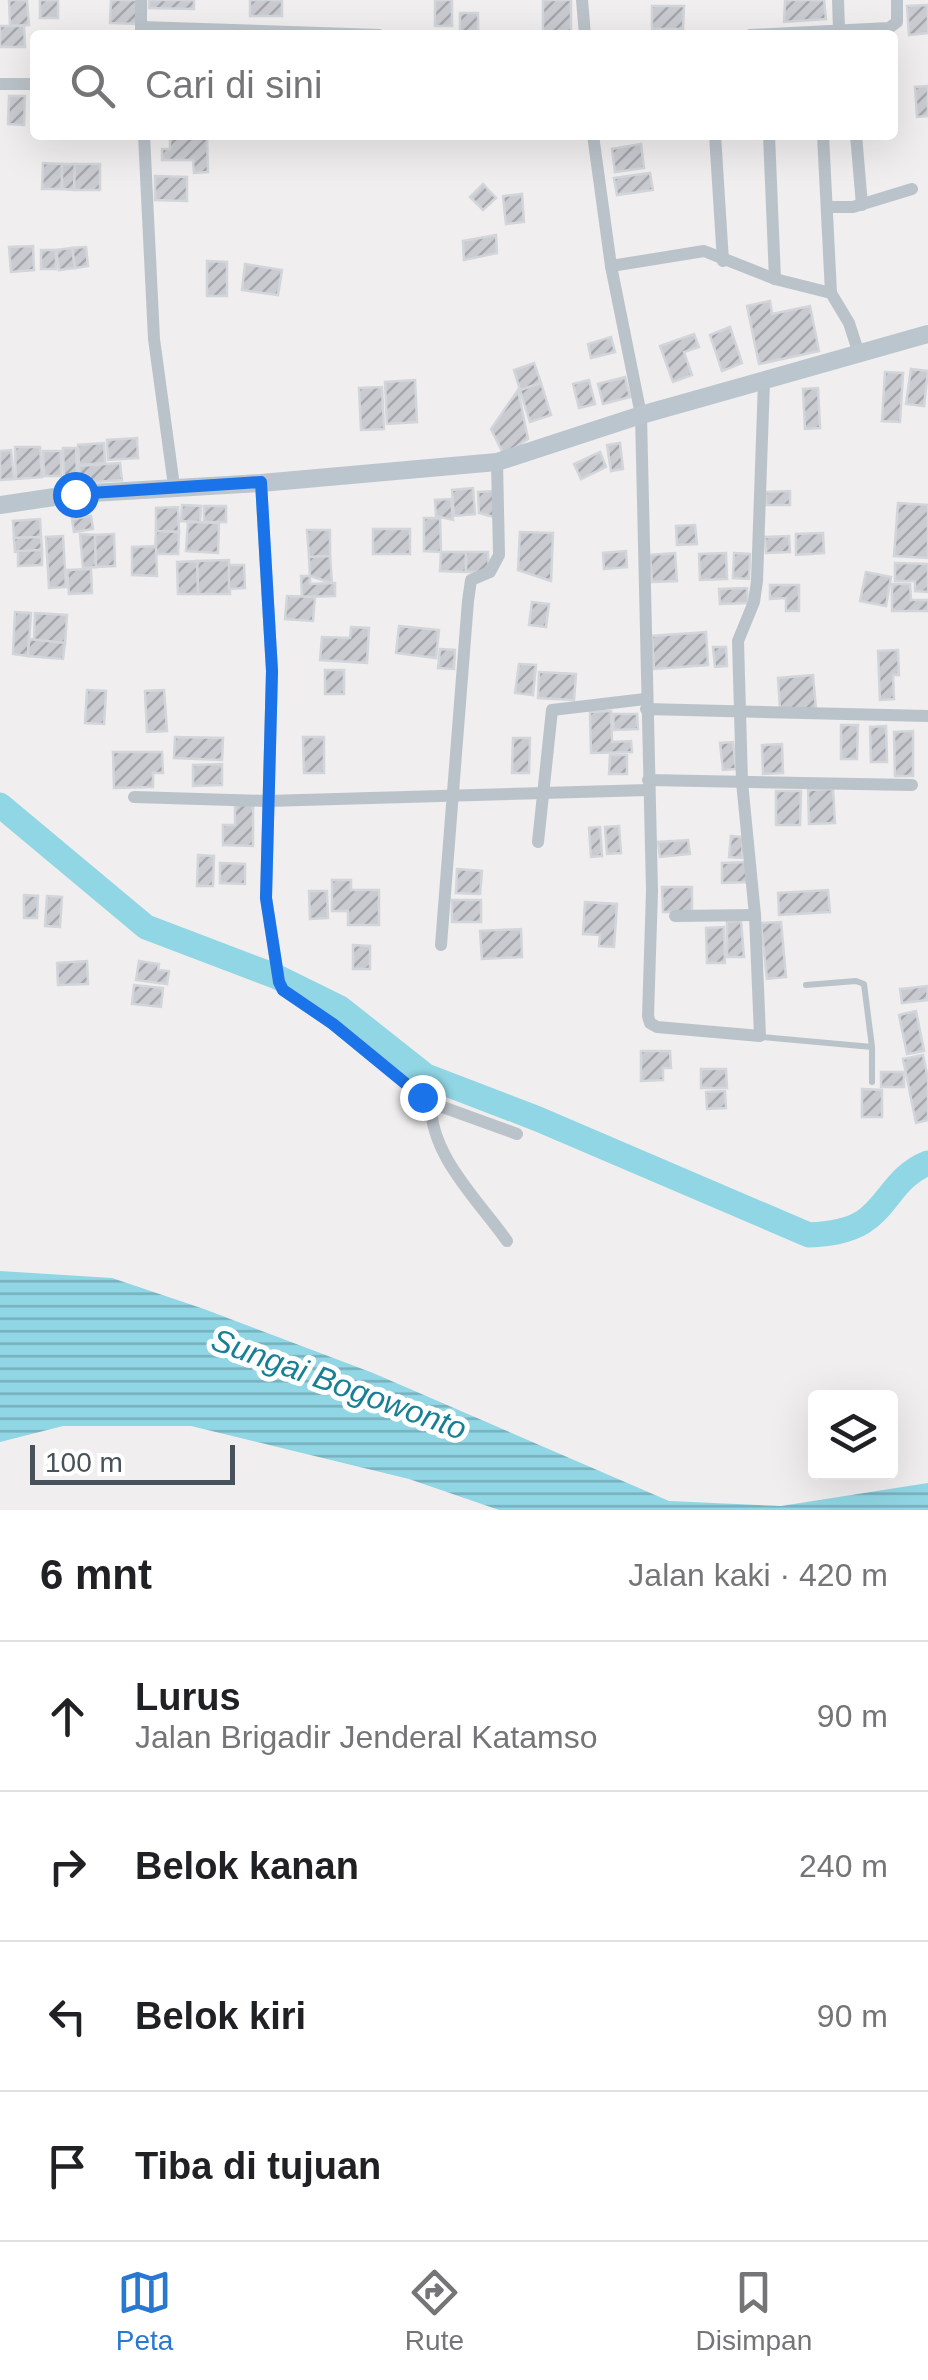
<!DOCTYPE html>
<html lang="id">
<meta charset="utf-8">
<style>
body{margin:0;font-family:Arial,sans-serif;background:#f2f2f2;color:#202124}
.controls{position:absolute;right:30px;bottom:30px;display:grid;overflow:hidden;border-radius:10px;box-shadow:0 10px 40px #0002}
.controls button{width:90px;height:90px;display:grid;place-items:center;padding:0;border:0;border-bottom:2px solid #e0e0e0;background:#fff;color:#202124;font:50px sans-serif}
.scale{position:absolute;left:30px;bottom:25px;width:205px;box-sizing:border-box;padding-left:10px;border:5px solid #48525a;border-top:0;font-size:28px;line-height:35px;white-space:nowrap;color:#48525a;-webkit-text-stroke:8px #fff;paint-order:stroke}
.stop{position:absolute;width:30px;height:30px;margin:-22px;border:8px solid #1a73e8;border-radius:50%;background:#fff}
.stop.end{background:#1a73e8;border-color:#fff;box-shadow:0 2px 10px #0008}
.list{margin:0;padding:0;list-style:none}
h2{display:flex;justify-content:space-between;align-items:center;height:130px;margin:0;padding:0 40px;font-size:42px}
h2 small{font-size:32px;font-weight:400;color:#757577}
.list li{display:grid;grid-template-columns:65px 1fr auto;gap:30px;align-items:center;box-sizing:border-box;height:150px;padding:0 40px;border-top:2px solid #e0e0e0}
.list b{display:block;font-size:38px;white-space:nowrap}
.list p{margin:0;font-size:32px;white-space:nowrap;color:#757577}
.list em{font-size:32px;font-style:normal;color:#757577}
.icon{flex:none;width:55px;height:55px;fill:none;stroke:currentColor;stroke-width:2;stroke-linecap:round;stroke-linejoin:round}
.map{position:relative;flex:none;width:928px;height:1510px;overflow:hidden}
.search{position:absolute;background:#fff;box-shadow:0 10px 40px #0002;left:30px;right:30px;top:30px;height:110px;display:flex;align-items:center;gap:25px;box-sizing:border-box;padding:0 35px;border-radius:10px;color:#757577;font-size:38px}
.sheet{height:730px;background:#fff}
nav{display:flex;justify-content:space-around;align-items:center;box-sizing:border-box;height:140px;border-top:2px solid #e0e0e0;background:#fff;font-size:28px;color:#757577}
nav a{display:grid;justify-items:center;gap:5px}
nav .on{color:#2878d0}
.map>svg:first-child{display:block}
.water{fill:url(#water-rules)}
.lines{fill:none;stroke-linecap:round;stroke-linejoin:round}
.river{stroke:#90d6e4;stroke-width:25}
.building{fill:url(#building-hatch);stroke:#d2d5d9;stroke-width:2.5}
.service{stroke:#bbc3ca;stroke-width:6}
.minor{stroke:#bbc3ca;stroke-width:12}
.secondary{stroke:#bbc5ce;stroke-width:18}
.route{stroke:#1a73e8;stroke-width:12}
.labels{text-anchor:middle;dominant-baseline:central;stroke-width:10;stroke-linejoin:round;paint-order:stroke}
.water-label{font-size:32px;font-style:italic;fill:#188095;stroke:#fff}
</style>
<div class="map">
<svg width="928" height="1510" viewBox="0 0 928 1510">
<defs>
<pattern id="water-rules" width="6" height="5" patternUnits="userSpaceOnUse" patternTransform="scale(2.5)"><rect width="6" height="5" fill="#90d6e4"/><path d="M0 2.5h6" fill="none" stroke="#78b0bc"/></pattern>
<pattern id="building-hatch" width="6" height="6" patternUnits="userSpaceOnUse" patternTransform="scale(2.5)"><rect width="6" height="6" fill="#c9cbd0"/><path d="M-1 1l2-2M0 6l6-6M5 7l2-2" fill="none" stroke="#a5a7ac"/></pattern>
</defs>
<rect width="100%" height="100%" fill="#f0eeee"/>
<!-- water -->
<polygon class="water" points="0,1271 112,1278 204,1309 373,1373 669,1501 781,1506 928,1483 928,1510 499,1510 409,1479 191,1426 63,1426 0,1442"/>
<g class="lines">
<!-- river -->
<path class="river" d="M0,805L146,927L275,976L340,1008L426,1076L538,1119L809,1235C827,1234 847,1232 863,1222C888,1206 895,1176 928,1163"/>
</g>
<!-- building -->
<g class="building">
<polygon points="9,0 27,0 29,25 10,26"/>
<rect x="40" y="0" width="18" height="18"/>
<polygon points="111,0 138,0 137,24 110,23"/>
<polygon points="149,0 194,0 194,9 149,8"/>
<rect x="250" y="0" width="32" height="16"/>
<rect x="435" y="0" width="17" height="26"/>
<rect x="543" y="0" width="28" height="35"/>
<polygon points="785,0 824,0 826,19 784,22"/>
<polygon points="928,5 928,33 909,35 907,6"/>
<polygon points="652,6 684,6 683,29 652,29"/>
<rect x="460" y="13" width="18" height="22"/>
<polygon points="0,26 24,26 25,47 0,47"/>
<polygon points="928,86 928,116 917,117 915,87"/>
<polygon points="9,96 25,96 24,125 8,124"/>
<polygon points="170,135 207,135 208,172 194,173 193,160 162,160 162,149 170,149"/>
<polygon points="641,144 644,168 615,172 612,149"/>
<polygon points="43,163 62,164 62,189 42,189"/>
<polygon points="62,164 75,164 74,190 62,189"/>
<polygon points="75,164 100,164 100,190 74,190"/>
<polygon points="650,173 653,190 617,195 614,178"/>
<polygon points="155,176 187,177 187,201 155,200"/>
<polygon points="483,184 496,198 483,210 470,197"/>
<polygon points="522,194 524,222 506,224 503,196"/>
<polygon points="496,235 497,253 464,260 463,241"/>
<polygon points="33,246 34,270 11,272 9,247"/>
<polygon points="86,247 88,266 75,268 72,248"/>
<polygon points="72,248 75,268 59,270 56,250"/>
<rect x="41" y="250" width="15" height="19"/>
<polygon points="207,261 227,262 227,296 207,296"/>
<polygon points="245,264 282,270 278,295 242,290"/>
<polygon points="770,301 772,314 810,306 819,351 759,364 747,306"/>
<polygon points="730,327 742,363 722,371 710,335"/>
<polygon points="694,334 699,347 684,352 692,375 673,382 660,346"/>
<polygon points="611,337 615,352 591,358 588,344"/>
<polygon points="534,363 541,383 520,390 514,370"/>
<polygon points="911,369 928,371 924,406 906,404"/>
<polygon points="885,372 903,373 900,422 882,421"/>
<polygon points="625,377 630,397 603,404 598,384"/>
<polygon points="415,380 417,422 387,424 385,382"/>
<polygon points="589,380 595,404 579,408 573,384"/>
<polygon points="541,383 551,415 530,422 520,390"/>
<polygon points="382,387 384,429 361,430 359,388"/>
<polygon points="818,388 820,428 805,429 803,389"/>
<polygon points="518,390 528,439 504,455 491,429"/>
<polygon points="137,438 138,458 108,460 107,440"/>
<polygon points="104,443 105,463 79,465 78,445"/>
<polygon points="620,443 623,469 611,471 607,445"/>
<polygon points="15,447 40,447 42,477 16,479"/>
<polygon points="63,448 76,448 77,476 64,477"/>
<polygon points="11,450 14,479 0,480 0,451"/>
<polygon points="43,451 61,451 61,476 44,476"/>
<polygon points="600,452 606,467 581,479 574,464"/>
<polygon points="120,463 122,480 80,483 79,466"/>
<polygon points="473,488 475,514 454,516 452,490"/>
<polygon points="497,491 498,518 479,513 478,492"/>
<polygon points="790,491 790,505 766,505 766,492"/>
<polygon points="451,499 453,520 436,516 435,500"/>
<polygon points="898,503 928,505 928,558 894,556"/>
<polygon points="182,505 201,506 200,522 181,521"/>
<rect x="204" y="506" width="22" height="16"/>
<polygon points="178,507 179,532 156,531 156,508"/>
<polygon points="91,516 93,529 74,532 72,519"/>
<polygon points="424,518 440,518 441,552 424,551"/>
<polygon points="40,519 41,537 14,538 13,521"/>
<polygon points="188,522 219,523 218,553 186,551"/>
<polygon points="695,525 697,544 677,545 676,526"/>
<rect x="373" y="529" width="37" height="25"/>
<polygon points="307,530 330,530 330,556 309,557"/>
<polygon points="156,531 179,532 178,554 155,554"/>
<polygon points="520,532 553,533 551,581 518,570"/>
<polygon points="823,533 824,553 796,555 796,534"/>
<polygon points="80,534 95,535 96,567 83,568"/>
<polygon points="114,534 115,566 96,567 95,535"/>
<polygon points="63,536 66,587 49,588 46,537"/>
<polygon points="789,536 790,552 766,553 765,537"/>
<polygon points="41,537 42,550 15,552 14,538"/>
<polygon points="156,546 157,576 132,575 132,547"/>
<polygon points="42,550 42,565 18,566 18,551"/>
<polygon points="626,551 627,567 604,569 603,553"/>
<polygon points="441,552 466,552 466,572 440,571"/>
<polygon points="466,552 488,552 489,572 466,572"/>
<polygon points="675,553 677,581 652,582 650,555"/>
<polygon points="726,553 727,579 700,580 699,554"/>
<polygon points="734,553 750,554 749,579 733,578"/>
<polygon points="330,556 332,583 310,576 309,557"/>
<polygon points="229,560 230,594 198,594 197,561"/>
<polygon points="197,561 198,594 178,594 177,562"/>
<polygon points="895,563 928,564 928,592 915,591 915,581 895,581"/>
<polygon points="229,565 244,565 245,588 229,589"/>
<polygon points="91,569 92,593 69,594 67,570"/>
<polygon points="866,572 891,577 886,606 860,601"/>
<polygon points="301,576 310,576 310,584 335,583 335,596 302,597"/>
<polygon points="892,584 910,584 911,600 928,600 928,611 892,611"/>
<polygon points="770,585 799,585 799,611 786,611 786,598 770,599"/>
<polygon points="747,588 748,603 720,604 719,589"/>
<polygon points="287,596 315,597 313,621 285,619"/>
<polygon points="532,602 549,604 546,627 529,625"/>
<polygon points="15,612 31,613 28,656 13,654"/>
<polygon points="35,613 67,615 65,643 34,641"/>
<polygon points="399,626 439,630 436,658 396,653"/>
<polygon points="351,627 369,628 367,663 320,660 322,637 350,638"/>
<polygon points="706,632 708,665 654,669 652,636"/>
<polygon points="29,639 65,643 63,659 28,656"/>
<polygon points="713,647 726,647 727,666 715,667"/>
<polygon points="440,649 455,650 454,669 438,668"/>
<polygon points="898,650 899,675 893,675 894,699 880,700 878,651"/>
<polygon points="519,664 536,665 533,695 515,693"/>
<rect x="325" y="670" width="19" height="24"/>
<polygon points="539,672 576,674 574,700 538,698"/>
<polygon points="813,675 816,709 780,709 778,678"/>
<polygon points="87,690 106,691 104,724 85,723"/>
<polygon points="164,690 167,731 147,732 145,691"/>
<polygon points="611,711 612,742 631,741 632,752 591,753 590,712"/>
<polygon points="613,714 637,714 638,729 614,730"/>
<polygon points="841,725 858,725 857,759 841,759"/>
<polygon points="886,726 887,762 871,762 870,727"/>
<polygon points="913,731 913,776 895,776 894,732"/>
<polygon points="175,737 223,738 222,760 174,758"/>
<polygon points="303,737 324,737 324,773 304,773"/>
<polygon points="513,738 530,738 529,773 512,773"/>
<polygon points="733,742 736,769 723,770 720,743"/>
<polygon points="782,744 783,773 763,774 762,745"/>
<polygon points="113,752 162,752 163,773 153,773 153,787 114,788"/>
<polygon points="610,755 627,755 627,774 609,774"/>
<polygon points="222,764 222,785 193,786 193,765"/>
<polygon points="833,789 835,823 809,824 808,790"/>
<polygon points="776,791 801,791 800,825 776,825"/>
<polygon points="235,805 253,805 253,846 223,845 223,825 235,825"/>
<polygon points="619,826 621,853 607,854 605,827"/>
<polygon points="600,827 602,856 591,857 589,828"/>
<polygon points="731,836 743,837 742,858 729,857"/>
<polygon points="688,840 690,854 660,857 658,842"/>
<polygon points="198,855 214,856 213,886 197,886"/>
<polygon points="748,862 749,882 722,883 722,863"/>
<polygon points="220,863 245,864 245,884 220,883"/>
<polygon points="457,869 482,871 480,894 456,893"/>
<polygon points="332,880 351,880 351,890 379,890 379,925 348,925 348,911 332,911"/>
<polygon points="662,887 692,887 692,912 663,912"/>
<polygon points="828,890 830,912 779,915 778,893"/>
<polygon points="309,891 327,891 328,918 310,919"/>
<polygon points="24,895 38,896 37,918 24,918"/>
<polygon points="47,896 62,897 60,927 45,926"/>
<rect x="452" y="900" width="29" height="22"/>
<polygon points="585,902 617,904 614,947 599,946 600,935 583,934"/>
<polygon points="741,921 744,957 727,957 727,922"/>
<polygon points="781,922 786,977 767,979 761,923"/>
<polygon points="724,927 725,963 707,963 706,928"/>
<polygon points="521,929 522,957 482,959 480,931"/>
<polygon points="353,945 370,946 370,969 353,969"/>
<polygon points="87,961 88,984 58,985 57,963"/>
<polygon points="139,961 159,964 158,970 169,971 167,984 136,980"/>
<polygon points="134,985 163,988 161,1007 132,1004"/>
<polygon points="928,986 927,1000 902,1003 900,989"/>
<polygon points="916,1011 924,1051 907,1054 899,1015"/>
<polygon points="641,1051 670,1051 671,1068 663,1068 663,1080 641,1081"/>
<polygon points="923,1055 928,1079 928,1120 916,1123 903,1059"/>
<polygon points="701,1069 726,1069 727,1088 701,1088"/>
<rect x="881" y="1072" width="23" height="15"/>
<polygon points="862,1089 882,1090 882,1117 862,1117"/>
<polygon points="725,1091 726,1108 707,1109 706,1092"/>
</g>
<g class="lines">
<!-- service -->
<g class="service">
<polyline points="761,1037 872,1047 864,984 856,981 806,985"/>
<polyline points="872,1047 872,1082"/>
</g>
<!-- minor -->
<g class="minor">
<polyline points="141,0 141,27"/>
<polyline points="582,0 585,35"/>
<polyline points="838,0 839,30"/>
<polyline points="141,35 141,27 379,35"/>
<polyline points="750,35 889,28 897,22 897,0"/>
<polyline points="0,84 35,84"/>
<polyline points="144,135 154,339 174,486"/>
<polyline points="593,135 611,266 641,415 652,891 648,1016 650,1023 657,1027 760,1036 755,915 742,782 738,641 754,602 757,581 764,381"/>
<polyline points="715,135 723,261"/>
<polyline points="769,135 775,279"/>
<polyline points="823,135 831,293"/>
<polyline points="856,135 862,205"/>
<polyline points="827,207 853,207 912,189"/>
<polyline points="611,266 704,251 775,279 831,293 849,323 859,354"/>
<polyline points="261,483 272,671 266,898 279,982 283,990 333,1024 422,1097 437,1105 517,1134"/>
<polyline points="646,709 928,716"/>
<polyline points="648,780 912,785"/>
<polyline points="134,797 267,801 648,790"/>
<polyline points="538,842 552,710 645,699"/>
<polyline points="675,916 755,915"/>
<polyline points="441,945 468,601 471,580 490,572 499,555 497,462"/>
<path d="M431,1102C429,1154 478,1200 507,1241"/>
</g>
<!-- secondary -->
<polyline class="secondary" points="0,505 75,494 261,483 497,462 641,415 928,334"/>
</g>
<g class="lines">
<!-- route -->
<polyline class="route" points="75,494 261,482 272,671 266,898 279,982 283,990 333,1024 422,1097"/>
</g>
<g class="labels">
<!-- water labels -->
<g class="water-label">
<text transform="translate(339 1384) rotate(20)">Sungai Bogowonto</text>
</g>
</g>
</svg>
<div class="controls">
<button><svg class="icon" aria-label="layers" viewBox="0 0 24 24"><path d="M12 4l9 5-9 5-9-5zM3 14l9 5 9-5"/></svg></button>
</div>
<div class="scale">100 m</div>
<div class="stop" style="left:75px;top:494px"></div>
<div class="stop end" style="left:422px;top:1097px"></div>
<div class="search"><svg class="icon" aria-label="search" viewBox="0 0 24 24"><circle cx="10" cy="10" r="6"/><path d="M15 15l6 6"/></svg>Cari di sini</div>
</div>
<section class="sheet">
<h2>6 mnt<small>Jalan kaki · 420 m</small></h2>
<ul class="list">
<li><svg class="icon" aria-label="ahead" viewBox="0 0 24 24"><path d="M12 20V5M6 11l6-6 6 6"/></svg><div><b>Lurus</b><p>Jalan Brigadir Jenderal Katamso</p></div><em>90 m</em></li>
<li><svg class="icon" aria-label="right" viewBox="0 0 24 24"><path d="M7 20v-9h11M14 6l5 5-5 5"/></svg><div><b>Belok kanan</b></div><em>240 m</em></li>
<li><svg class="icon" aria-label="left" viewBox="0 0 24 24"><path d="M17 20v-9H6M10 6l-5 5 5 5"/></svg><div><b>Belok kiri</b></div><em>90 m</em></li>
<li><svg class="icon" aria-label="arrive" viewBox="0 0 24 24"><path d="M6 21V4h12l-3 4 3 4H6"/></svg><div><b>Tiba di tujuan</b></div></li>
</ul>
</section>
<nav>
<a class="on"><svg class="icon" aria-label="map" viewBox="0 0 24 24"><path d="M3 6l6-2 6 2 6-2v14l-6 2-6-2-6 2zM9 4v14M15 6v14"/></svg>Peta</a>
<a><svg class="icon" aria-label="directions" viewBox="0 0 24 24"><path d="M12 3l9 9-9 9-9-9zM9 14v-3h6M13 9l2 2-2 2"/></svg>Rute</a>
<a><svg class="icon" aria-label="saved" viewBox="0 0 24 24"><path d="M7 4h10v16l-5-4-5 4z"/></svg>Disimpan</a>
</nav>
